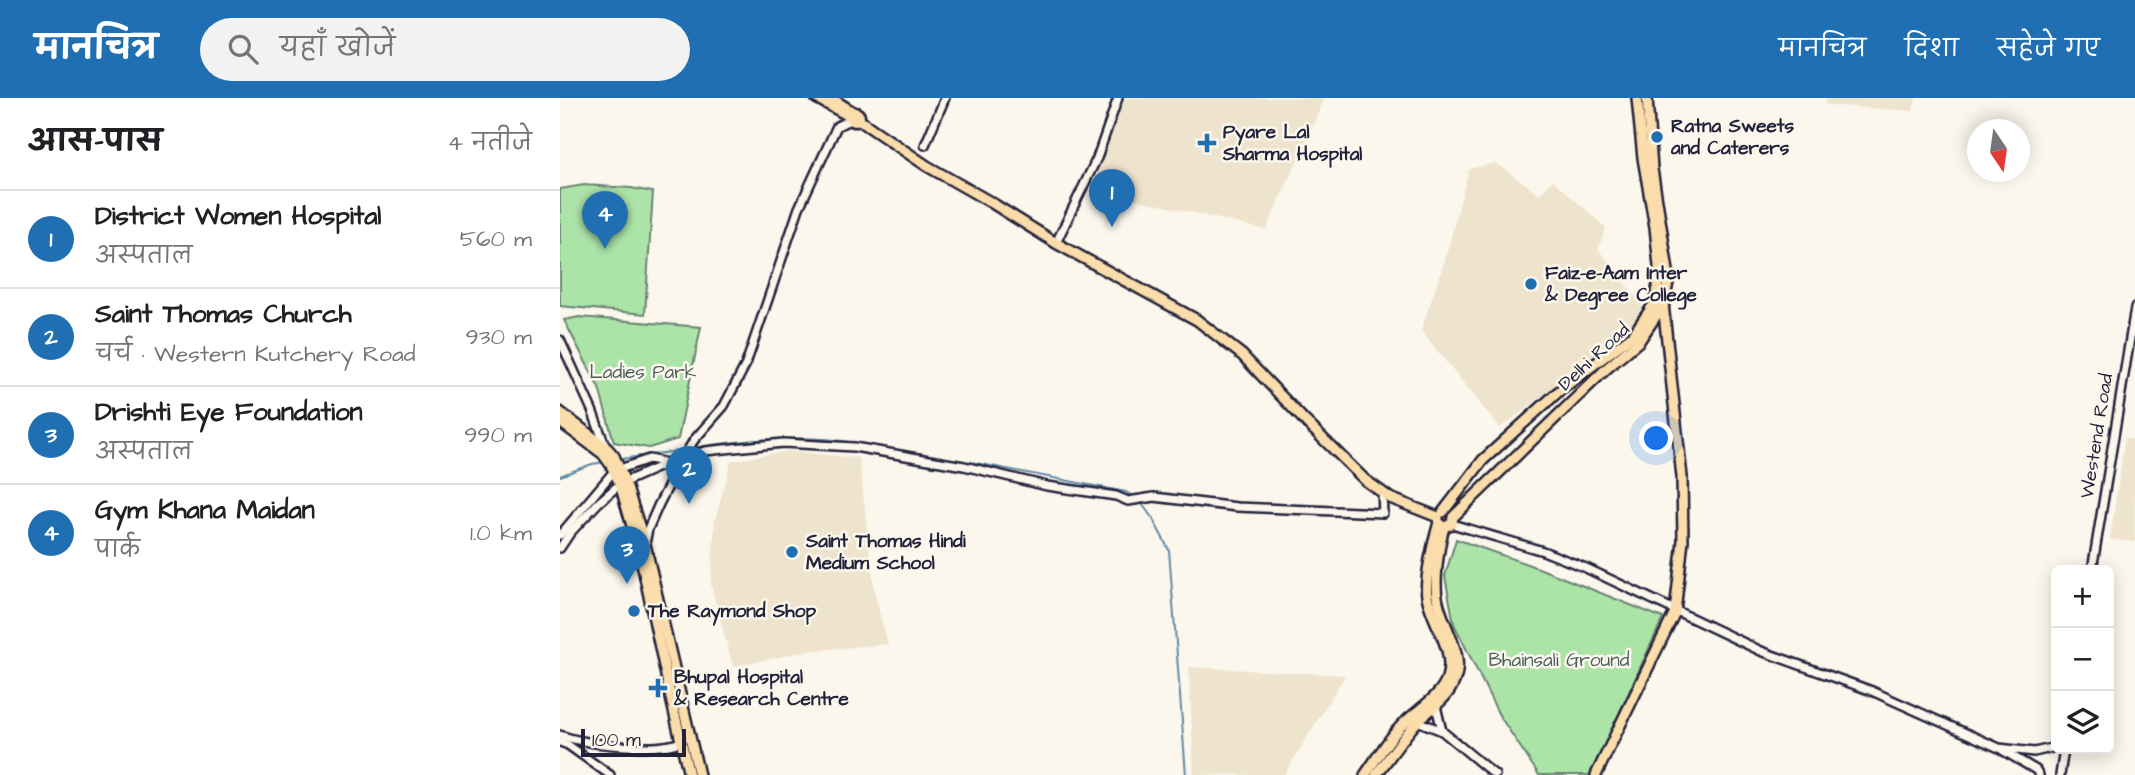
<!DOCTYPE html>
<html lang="hi">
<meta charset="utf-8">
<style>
body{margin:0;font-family:"Architects Daughter","Playpen Sans Deva",sans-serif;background:#f2f2f2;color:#202124}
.controls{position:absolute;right:21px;bottom:21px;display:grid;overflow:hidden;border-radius:10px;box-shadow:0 4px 18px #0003}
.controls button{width:63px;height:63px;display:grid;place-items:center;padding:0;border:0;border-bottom:2px solid #e0e0e0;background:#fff;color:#202124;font:35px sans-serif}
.compass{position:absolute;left:1407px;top:21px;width:63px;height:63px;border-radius:50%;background:#fff;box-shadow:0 4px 18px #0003;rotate:167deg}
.scale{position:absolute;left:21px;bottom:18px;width:105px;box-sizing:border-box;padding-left:7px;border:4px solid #22223b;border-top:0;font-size:19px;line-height:24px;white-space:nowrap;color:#22223b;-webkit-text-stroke:5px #fbf7ec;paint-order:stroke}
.you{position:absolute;left:1097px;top:341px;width:24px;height:24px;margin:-18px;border:5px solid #fff;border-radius:50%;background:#1a73e8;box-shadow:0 0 0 10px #1a73e833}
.badge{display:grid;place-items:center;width:46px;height:46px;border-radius:50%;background:#1f6fb2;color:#fff;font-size:23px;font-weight:700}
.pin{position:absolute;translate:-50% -58px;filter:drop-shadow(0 2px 4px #0008)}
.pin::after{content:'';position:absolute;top:37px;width:24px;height:21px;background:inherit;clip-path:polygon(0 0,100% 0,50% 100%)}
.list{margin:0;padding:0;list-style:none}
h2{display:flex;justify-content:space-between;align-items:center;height:91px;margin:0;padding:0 28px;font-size:30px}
h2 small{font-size:23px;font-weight:400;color:#757577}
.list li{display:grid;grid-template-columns:46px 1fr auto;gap:21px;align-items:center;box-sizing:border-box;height:98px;padding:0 28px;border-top:2px solid #e0e0e0}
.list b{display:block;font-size:26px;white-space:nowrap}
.list p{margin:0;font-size:23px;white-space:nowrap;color:#757577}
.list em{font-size:23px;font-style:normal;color:#757577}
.icon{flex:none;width:38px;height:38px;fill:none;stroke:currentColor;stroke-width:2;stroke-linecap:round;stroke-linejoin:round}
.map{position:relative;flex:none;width:1575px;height:677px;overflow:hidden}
header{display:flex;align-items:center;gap:42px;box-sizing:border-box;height:98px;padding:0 35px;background:#1f6fb2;color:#fff}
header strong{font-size:33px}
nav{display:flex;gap:38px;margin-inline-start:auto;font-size:24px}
.search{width:490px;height:63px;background:#f2f2f2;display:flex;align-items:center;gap:18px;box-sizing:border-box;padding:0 24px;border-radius:38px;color:#757577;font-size:26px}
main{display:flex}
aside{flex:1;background:#fff}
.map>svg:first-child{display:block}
.built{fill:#eee3cd}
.green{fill:#ace4a8;stroke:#678372;stroke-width:2}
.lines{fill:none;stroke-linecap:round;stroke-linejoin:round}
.stream{stroke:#6089a5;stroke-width:2}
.minor-casing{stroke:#22223b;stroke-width:12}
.major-casing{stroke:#22223b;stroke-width:14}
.minor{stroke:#fbf7ec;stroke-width:7}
.major{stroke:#fbddab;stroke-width:9}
.poi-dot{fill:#1f6fb2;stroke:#fbf7ec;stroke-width:2.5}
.labels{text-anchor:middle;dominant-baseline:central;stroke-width:5;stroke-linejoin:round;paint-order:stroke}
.poi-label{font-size:19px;font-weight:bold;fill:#22223b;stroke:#fbf7ec;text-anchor:start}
.street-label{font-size:19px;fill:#22223b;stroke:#fbf7ec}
.park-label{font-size:19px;fill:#4b5c5c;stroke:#fbf7ec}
</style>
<header>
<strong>मानचित्र</strong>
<div class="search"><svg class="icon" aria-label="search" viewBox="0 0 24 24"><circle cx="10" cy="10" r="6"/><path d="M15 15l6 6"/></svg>यहाँ खोजें</div>
<nav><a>मानचित्र</a><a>दिशा</a><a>सहेजे गए</a></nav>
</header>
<main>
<aside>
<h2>आस-पास<small>4 नतीजे</small></h2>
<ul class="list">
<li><span class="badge">1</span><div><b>District Women Hospital</b><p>अस्पताल</p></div><em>560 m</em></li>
<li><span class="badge">2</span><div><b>Saint Thomas Church</b><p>चर्च · Western Kutchery Road</p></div><em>930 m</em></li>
<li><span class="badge">3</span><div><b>Drishti Eye Foundation</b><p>अस्पताल</p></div><em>990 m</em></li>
<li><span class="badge">4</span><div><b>Gym Khana Maidan</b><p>पार्क</p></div><em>1.0 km</em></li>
</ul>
</aside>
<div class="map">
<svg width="1575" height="677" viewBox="0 0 1575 677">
<rect width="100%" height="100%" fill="#fbf7ec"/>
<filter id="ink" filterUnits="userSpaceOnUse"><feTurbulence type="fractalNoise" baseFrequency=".0143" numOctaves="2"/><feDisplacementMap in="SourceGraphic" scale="14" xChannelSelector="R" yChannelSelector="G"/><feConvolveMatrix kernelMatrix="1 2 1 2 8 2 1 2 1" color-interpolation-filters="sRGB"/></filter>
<g filter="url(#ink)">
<!-- built -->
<g class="built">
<polygon points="565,0 765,0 706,132 532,91"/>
<polygon points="1266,0 1356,0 1353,13 1265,7"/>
<polygon points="935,65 980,96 993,82 1046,130 1038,151 1082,207 1078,220 1052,246 940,330 861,233 884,165 909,71"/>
<polygon points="1565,340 1575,342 1575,444 1550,441"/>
<polygon points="226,353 299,360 315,498 328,546 246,553 173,569 151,487 155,422 171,363"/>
<polygon points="629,569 785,577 724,677 634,677"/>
</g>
<!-- green -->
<g class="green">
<polygon points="24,87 71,90 93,94 85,216 0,208 0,91"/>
<polygon points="19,219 141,229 118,341 89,350 54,344 39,290 4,222"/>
<polygon points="896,441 981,471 1103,520 1031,677 979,677 939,617 894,526 885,478"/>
</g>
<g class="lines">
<!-- stream -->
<g class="stream">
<path d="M133,350C182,342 258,334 305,348"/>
<polyline points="352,355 416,365 566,394 573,398"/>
<polyline points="61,361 124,352"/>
<polyline points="0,378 32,366 45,364"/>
<polyline points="580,403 593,421 609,452 626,677"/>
</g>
<defs>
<g id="minor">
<polyline points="365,47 385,0"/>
<polyline points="496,145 537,60 558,0"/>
<polyline points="0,242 32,312 46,350"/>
<polyline points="892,426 983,453 1026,470 1201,553 1312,593 1439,650 1474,654 1496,649"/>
<polyline points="0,437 54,373 89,361 107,365"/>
<polyline points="85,446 88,431 99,406 123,360 134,342 164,308 186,266 239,110 277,28 292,21"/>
<polyline points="0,450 10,435 38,405 60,386 108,365 145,353 223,345 294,349 404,368 487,388 556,398 568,403 594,399 677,409 823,415 822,394"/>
<polyline points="1532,472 1575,210"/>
<polyline points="874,605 876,608 882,633"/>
<polyline points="855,622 882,633 935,677"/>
<path d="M0,637C24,646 99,655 122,643"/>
<polyline points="0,644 8,647 50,677"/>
<polyline points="1442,652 1476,672 1479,677"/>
<polyline points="1500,677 1504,651"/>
</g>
<g id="major">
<polyline points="256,0 291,19"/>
<polyline points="271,0 293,14"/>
<circle cx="295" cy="19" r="4.5"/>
<polyline points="299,22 367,68 432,105 496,145 637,222 682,257 746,324 805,382 830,400 878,419"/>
<polyline points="0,314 47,350 54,358 65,384 85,446 139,677"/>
<polyline points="0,324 43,356 51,367 60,386 80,456 110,596 129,677"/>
<polyline points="883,414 923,362 998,294 1073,237 1094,206 1099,182 1099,168 1095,129 1083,60 1077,0"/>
<polyline points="884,429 892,426 893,419 1046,271 1079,243 1104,206 1109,179 1092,71 1087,0"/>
<path d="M805,677C817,660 829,640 843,626C858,611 880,600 887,580C896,551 872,526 867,498C864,482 874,441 879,424"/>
<path d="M816,677C829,660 842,641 856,625C868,612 885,604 893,586C908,557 881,528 877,499C874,481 879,446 884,429"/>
<polyline points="1036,677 1115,514 1123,442 1122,379 1103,206"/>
</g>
</defs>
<!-- minor casing -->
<use href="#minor" class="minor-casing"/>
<!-- major casing -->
<use href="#major" class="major-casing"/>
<!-- minor -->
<use href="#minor" class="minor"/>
<!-- major -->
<use href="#major" class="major"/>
</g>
</g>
<!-- markers -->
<g class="poi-dot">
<circle cx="1097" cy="39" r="7"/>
<path d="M643.5 34.5h7v7h7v7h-7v7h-7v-7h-7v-7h7z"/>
<circle cx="971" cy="186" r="7"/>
<circle cx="232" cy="454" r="7"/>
<circle cx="74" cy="513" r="7"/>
<path d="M94.5 579.5h7v7h7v7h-7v7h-7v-7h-7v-7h7z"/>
</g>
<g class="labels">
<!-- poi labels -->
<g class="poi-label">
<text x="1111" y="28">Ratna Sweets<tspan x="1111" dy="22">and Caterers</tspan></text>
<text x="663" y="34">Pyare Lal<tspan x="663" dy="22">Sharma Hospital</tspan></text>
<text x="985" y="175">Faiz-e-Aam Inter<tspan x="985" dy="22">&amp; Degree College</tspan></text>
<text x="246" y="443">Saint Thomas Hindi<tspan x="246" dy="22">Medium School</tspan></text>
<text x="88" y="513">The Raymond Shop</text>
<text x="114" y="579">Bhupal Hospital<tspan x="114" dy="22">&amp; Research Centre</tspan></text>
</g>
<!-- street labels -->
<g class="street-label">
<text transform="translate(1034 259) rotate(-43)">Delhi Road</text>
<text transform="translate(1537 338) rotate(-81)">Westend Road</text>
</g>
<!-- park labels -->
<g class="park-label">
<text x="83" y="274">Ladies Park</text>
<text x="999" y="562">Bhainsali Ground</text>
</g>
</g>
</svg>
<div class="controls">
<button>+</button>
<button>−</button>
<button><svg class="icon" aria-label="layers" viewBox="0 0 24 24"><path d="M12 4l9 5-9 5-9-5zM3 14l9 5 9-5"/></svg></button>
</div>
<svg class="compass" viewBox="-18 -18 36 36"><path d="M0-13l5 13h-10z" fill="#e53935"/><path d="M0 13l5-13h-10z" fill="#757577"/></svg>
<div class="scale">100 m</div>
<div class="you"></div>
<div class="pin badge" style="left:552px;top:129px">1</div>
<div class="pin badge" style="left:129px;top:406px">2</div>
<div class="pin badge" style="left:67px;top:486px">3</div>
<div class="pin badge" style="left:45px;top:151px">4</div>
</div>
</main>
